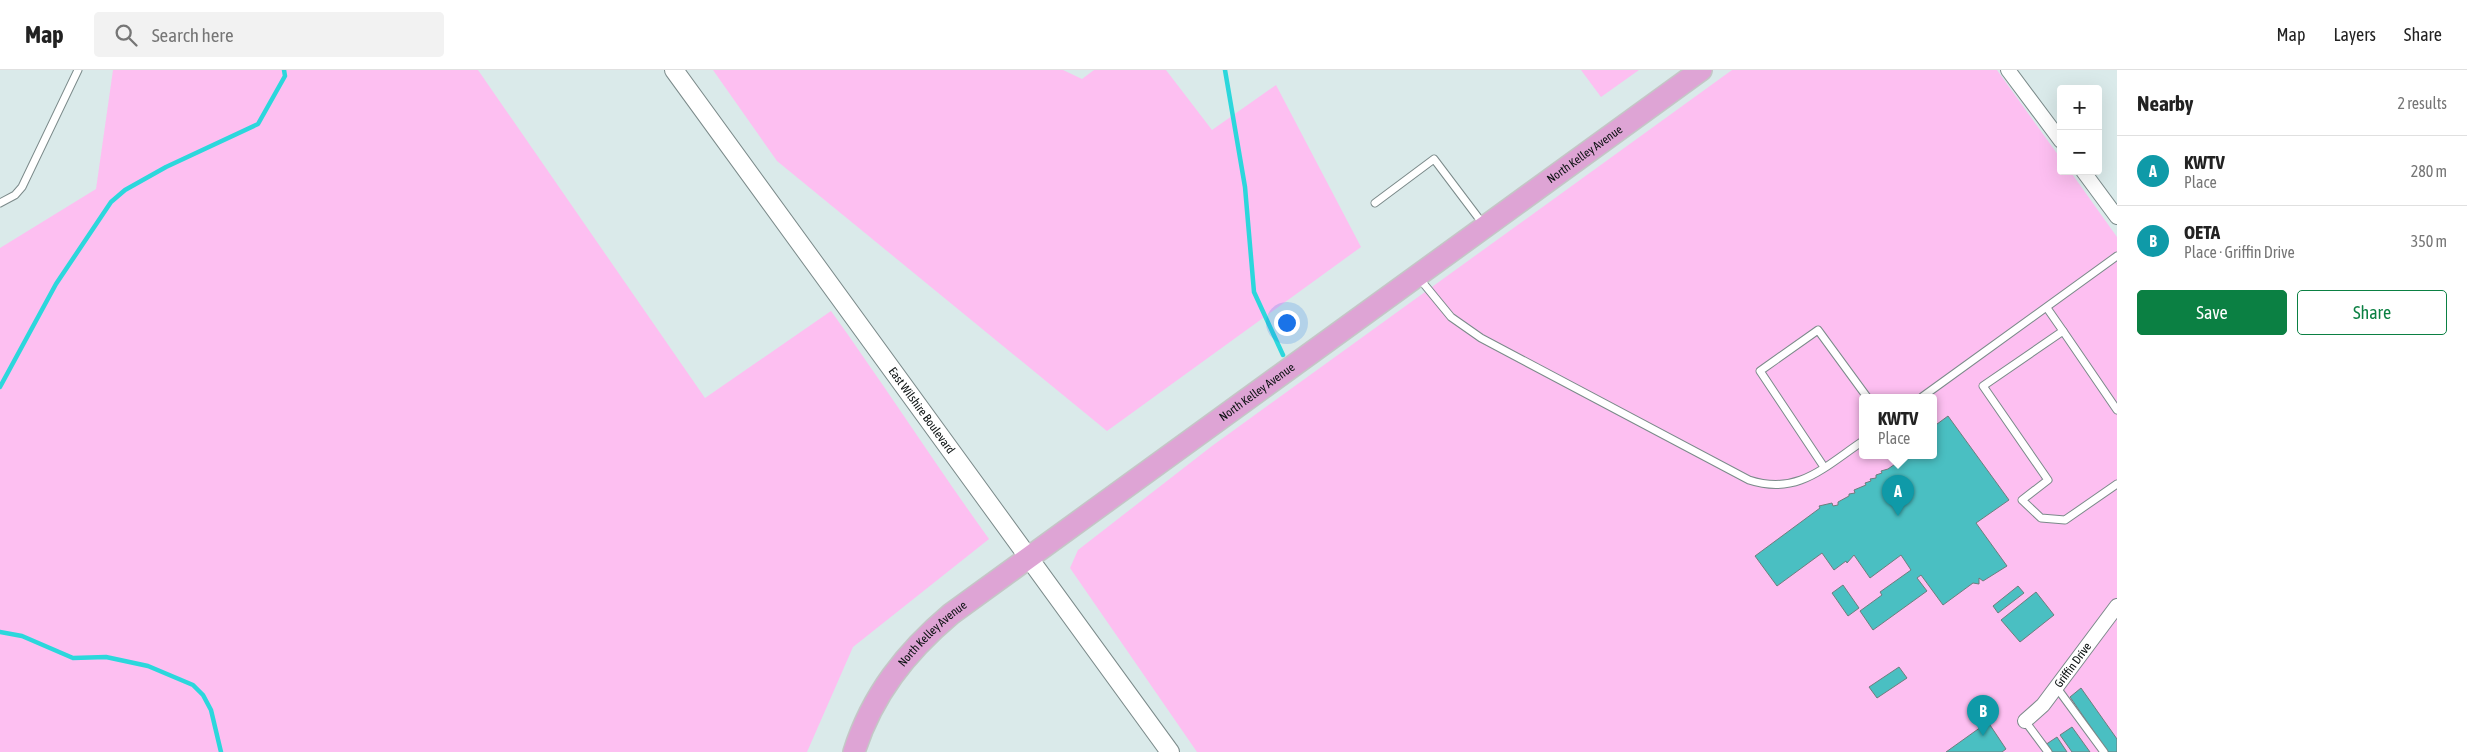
<!DOCTYPE html>
<meta charset="utf-8">
<style>
body{margin:0;font-family:"Asap Condensed",sans-serif;background:#f2f2f2;color:#222}
.controls{position:absolute;right:15px;top:15px;display:grid;overflow:hidden;border-radius:5px;box-shadow:0 5px 20px #0002}
.controls button{width:45px;height:45px;display:grid;place-items:center;padding:0;border:0;border-bottom:1px solid #e0e0e0;background:#fff;color:#222;font:25px sans-serif}
.you{position:absolute;left:1286px;top:252px;width:18px;height:18px;margin:-12px;border:4px solid #fff;border-radius:50%;background:#1a73e8;box-shadow:0 0 0 8px #1a73e833}
.badge{display:grid;place-items:center;width:32px;height:32px;border-radius:50%;background:#0b8043;color:#fff;font-size:16px;font-weight:700}
.pin{position:absolute;translate:-50% -41px;filter:drop-shadow(0 1px 2px #0008)}
.pin::after{content:'';position:absolute;top:26px;width:18px;height:15px;background:inherit;clip-path:polygon(0 0,100% 0,50% 100%)}
.popup{position:absolute;left:1859px;top:324px;width:78px;height:65px;box-sizing:border-box;display:grid;place-content:center;border-radius:5px;background:#fff;filter:drop-shadow(0 1px 4px #0005);font-size:16px;white-space:nowrap;color:#767676}
.popup b{font-size:19px;color:#222}
.popup::after{content:'';position:absolute;left:50%;top:100%;margin-left:-10px;border:10px solid transparent;border-top-color:#fff}
.list{margin:0;padding:0;list-style:none}
h2{display:flex;justify-content:space-between;align-items:center;height:65px;margin:0;padding:0 20px;font-size:21px}
h2 small{font-size:16px;font-weight:400;color:#767676}
.list li{display:grid;grid-template-columns:32px 1fr auto;gap:15px;align-items:center;box-sizing:border-box;height:70px;padding:0 20px;border-top:1px solid #e0e0e0}
.list b{display:block;font-size:19px;white-space:nowrap}
.list p{margin:0;font-size:16px;white-space:nowrap;color:#767676}
.list em{font-size:16px;font-style:normal;color:#767676}
.actions{display:flex;gap:10px;padding:15px 20px}
.actions a{flex:1;padding:11px 0;border:1px solid #0b8043;border-radius:5px;text-align:center;font-size:18px;color:#0b8043}
.actions .main{background:#0b8043;color:#fff}
.icon{flex:none;width:28px;height:28px;fill:none;stroke:currentColor;stroke-width:2;stroke-linecap:round;stroke-linejoin:round}
.map{position:relative;flex:none;width:2117px;height:682px;overflow:hidden}
header{display:flex;align-items:center;gap:30px;box-sizing:border-box;height:70px;padding:0 25px;background:#fff;border-bottom:1px solid #e0e0e0}
header strong{font-size:24px}
nav{display:flex;gap:28px;margin-inline-start:auto;font-size:18px}
.search{width:350px;height:45px;background:#f2f2f2;display:flex;align-items:center;gap:12px;box-sizing:border-box;padding:0 18px;border-radius:5px;color:#767676;font-size:19px}
main{display:flex}
aside{flex:1;background:#fff}
.map>svg:first-child{display:block}
.green{fill:#fdbff1;fill-rule:evenodd}
.lines{fill:none;stroke-linecap:round;stroke-linejoin:round}
.stream{stroke:#2cd7dc;stroke-width:4.5}
.building{fill:#4abfc2;stroke:#6e7d7d}
.service-casing{stroke:#7b8a8a;stroke-width:9}
.minor-casing{stroke:#7b8a8a;stroke-width:16}
.tertiary-casing{stroke:#7b8a8a;stroke-width:20}
.primary-casing{stroke:#c4c6c6;stroke-width:24}
.service{stroke:#fff;stroke-width:7}
.minor{stroke:#fff;stroke-width:14}
.tertiary{stroke:#fff;stroke-width:18}
.primary{stroke:#dea4d5;stroke-width:21}
.labels{text-anchor:middle;dominant-baseline:central;stroke-width:4.5;stroke-linejoin:round;paint-order:stroke}
.street-label{font-size:12px;fill:#0b1111;stroke:#daeaea}
</style>
<header>
<strong>Map</strong>
<div class="search"><svg class="icon" aria-label="search" viewBox="0 0 24 24"><circle cx="10" cy="10" r="6"/><path d="M15 15l6 6"/></svg>Search here</div>
<nav><a>Map</a><a>Layers</a><a>Share</a></nav>
</header>
<main>
<div class="map">
<svg width="2117" height="682" viewBox="0 0 2117 682">
<rect width="100%" height="100%" fill="#daeaea"/>
<!-- green -->
<g class="green">
<path d="M113,0H478L705,328L831,241C885,316 935,394 989,469L853,577L807,682H0V178L96,119Z"/>
<polygon points="713,0 1063,0 1082,9 1094,0 1166,0 1212,60 1276,15 1361,177 1107,361 777,91"/>
<polygon points="1581,0 1639,0 1601,27"/>
<path d="M1732,0H1997L2061,89V101H2070L2117,167V682H1197L1070,498L1078,480L1212,376ZM1863,327H1933V385H1863Z"/>
</g>
<g class="lines">
<!-- stream -->
<g class="stream">
<polyline points="1225,0 1245,117 1254,222 1283,285"/>
<polyline points="0,317 56,214 111,132 125,120 166,97 258,54 285,6 284,0"/>
<polyline points="0,562 22,566 73,588 106,587 148,596 193,615 203,625 211,640 221,682"/>
</g>
</g>
<!-- building -->
<g class="building">
<polygon points="1948,346 2009,430 1976,453 2007,496 1983,511 1979,508 1979,514 1973,513 1943,535 1921,505 1917,508 1927,521 1873,560 1860,541 1882,525 1880,522 1911,500 1901,485 1870,508 1854,485 1847,493 1846,491 1834,500 1822,483 1777,516 1755,486 1820,438 1819,436 1832,433 1833,436 1838,435 1838,432 1849,426 1849,424 1855,423 1854,420 1866,415 1865,413 1871,411 1870,409 1876,408 1876,405 1882,403 1881,401 1888,399 1908,385 1933,385 1933,357"/>
<polygon points="1843,515 1859,538 1848,546 1832,523"/>
<polygon points="2018,516 2024,523 1998,543 1993,536"/>
<polygon points="2036,522 2054,545 2020,572 2001,550"/>
<polygon points="1899,597 1907,608 1877,628 1869,617"/>
<polygon points="2081,618 2117,669 2117,682 2108,682 2070,627"/>
<polygon points="1988,652 2006,679 2002,682 1946,682"/>
<polygon points="2072,657 2090,682 2072,682 2060,665"/>
<polygon points="2057,667 2067,682 2050,682 2045,675"/>
</g>
<g class="lines">
<defs>
<g id="service">
<polyline points="0,133 15,125 22,117 78,0"/>
<polyline points="1375,133 1434,89 1483,154"/>
<path d="M1419,208L1451,247L1481,268L1749,410C1798,426 1824,397 1863,371"/>
<polyline points="2047,238 2063,261 1983,316 2048,410 2022,430 2041,448 2065,450 2117,414"/>
<polyline points="2063,261 2117,340"/>
<polyline points="1922,327 2117,186"/>
<polyline points="1824,397 1760,301 1818,260 1867,327"/>
<polyline points="2057,618 2104,682"/>
<polyline points="2025,651 2048,682"/>
</g>
<g id="minor">
<polyline points="2008,0 2061,71"/>
<polyline points="2083,101 2117,147"/>
<path id="s1" d="M2025,651L2043,635L2117,536"/>
</g>
<g id="tertiary">
<path id="s2" d="M674,0L1170,682"/>
</g>
<g id="primary">
<path id="s3" d="M854,682C872,625 906,582 951,544L1701,0"/>
</g>
</defs>
<!-- service casing -->
<use href="#service" class="service-casing"/>
<!-- minor casing -->
<use href="#minor" class="minor-casing"/>
<!-- tertiary casing -->
<use href="#tertiary" class="tertiary-casing"/>
<!-- primary casing -->
<use href="#primary" class="primary-casing"/>
<!-- service -->
<use href="#service" class="service"/>
<!-- minor -->
<use href="#minor" class="minor"/>
<!-- tertiary -->
<use href="#tertiary" class="tertiary"/>
<!-- primary -->
<use href="#primary" class="primary"/>
</g>
<g class="labels">
<!-- street labels -->
<g class="street-label">
<text stroke="none"><textPath href="#s3" startOffset="954">North Kelley Avenue</textPath></text>
<text stroke="none"><textPath href="#s3" startOffset="549">North Kelley Avenue</textPath></text>
<text stroke="none"><textPath href="#s2" startOffset="421">East Wilshire Boulevard</textPath></text>
<text stroke="none"><textPath href="#s3" startOffset="144">North Kelley Avenue</textPath></text>
<text stroke="none"><textPath href="#s1" startOffset="74">Griffin Drive</textPath></text>
</g>
</g>
</svg>
<div class="controls">
<button>+</button>
<button>−</button>
</div>
<div class="you"></div>
<div class="pin badge" style="left:1898px;top:446px;background:#0f9aa8">A</div>
<div class="popup"><b>KWTV</b>Place</div>
<div class="pin badge" style="left:1983px;top:666px;background:#0f9aa8">B</div>
</div>
<aside>
<h2>Nearby<small>2 results</small></h2>
<ul class="list">
<li><span class="badge" style="background:#0f9aa8">A</span><div><b>KWTV</b><p>Place</p></div><em>280 m</em></li>
<li><span class="badge" style="background:#0f9aa8">B</span><div><b>OETA</b><p>Place · Griffin Drive</p></div><em>350 m</em></li>
</ul>
<div class="actions"><a class="main">Save</a><a>Share</a></div>
</aside>
</main>
